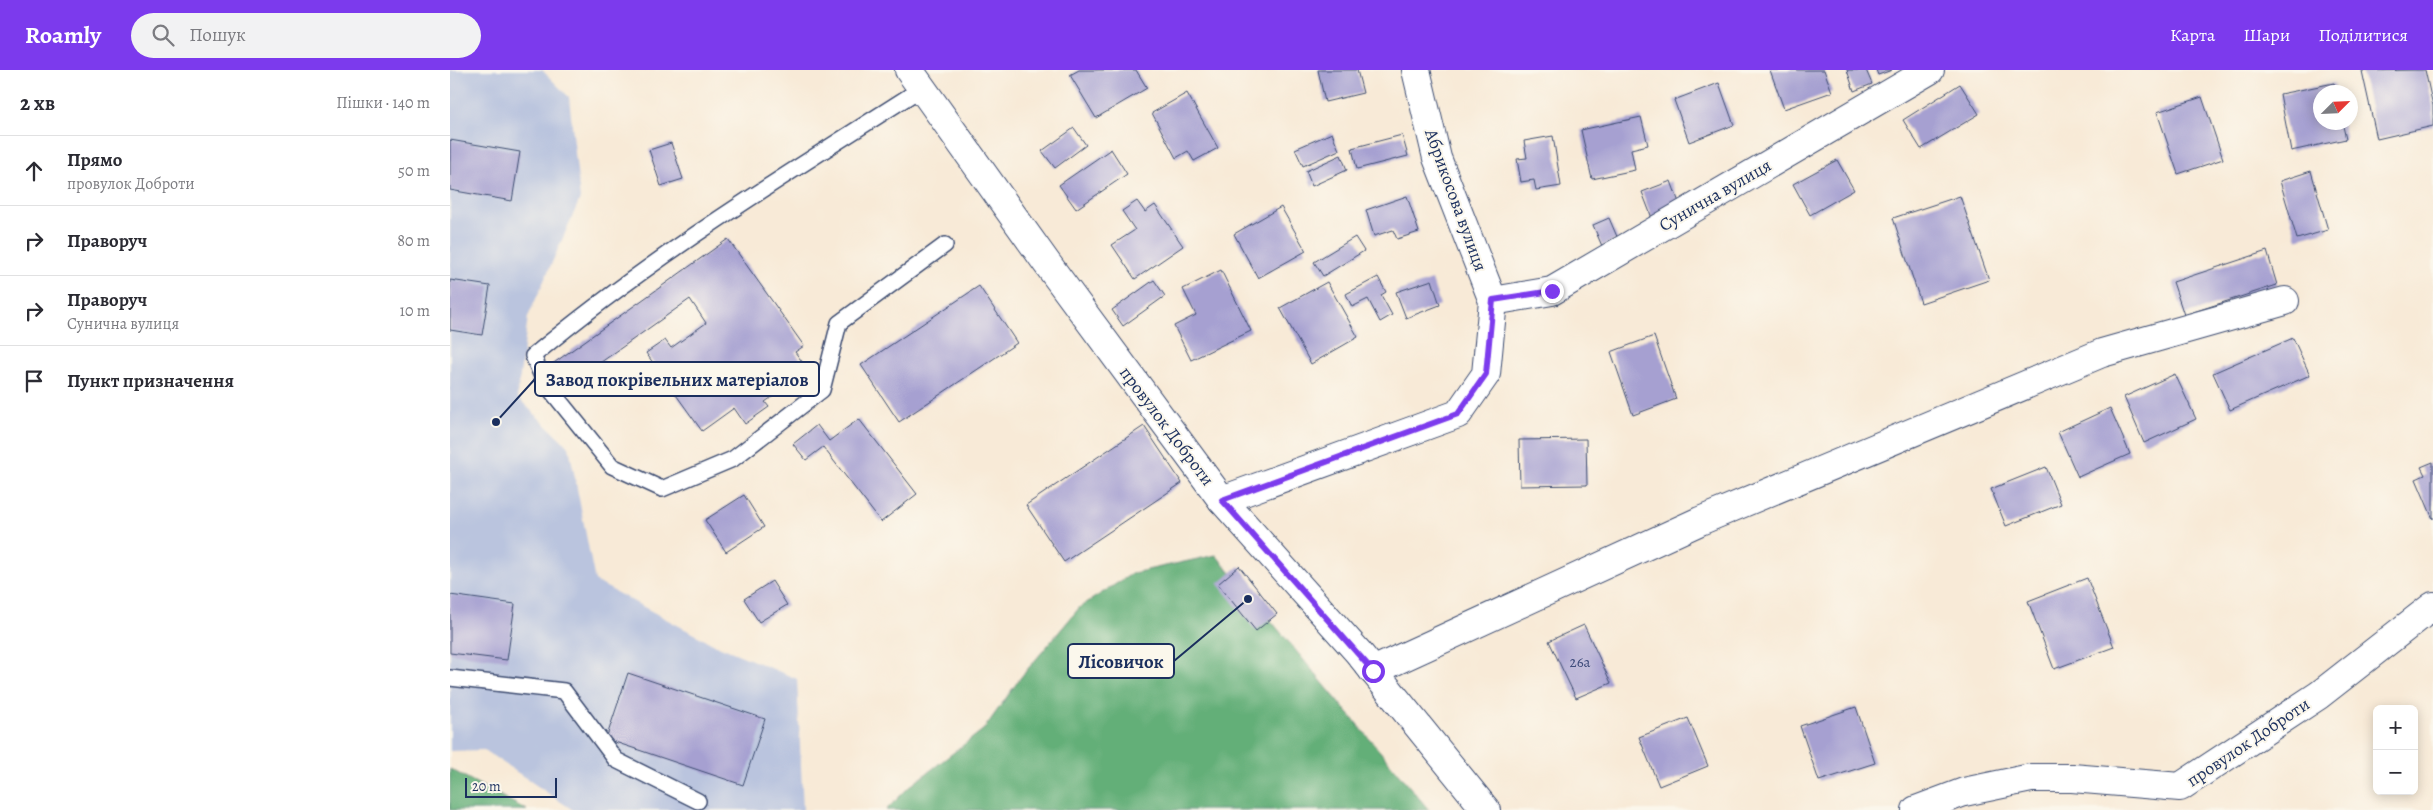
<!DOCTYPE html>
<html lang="uk">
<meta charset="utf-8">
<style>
body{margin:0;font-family:Alegreya,serif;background:#f2f2f3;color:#2b2b33}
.controls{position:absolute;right:15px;bottom:15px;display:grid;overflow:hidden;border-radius:8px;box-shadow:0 2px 12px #0003}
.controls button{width:45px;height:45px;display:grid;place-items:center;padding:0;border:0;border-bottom:1px solid #e1e1e2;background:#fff;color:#2b2b33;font:25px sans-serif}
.compass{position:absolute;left:1863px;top:15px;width:45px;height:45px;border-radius:50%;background:#fff;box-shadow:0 2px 12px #0003;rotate:66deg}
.scale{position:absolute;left:15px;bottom:12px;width:92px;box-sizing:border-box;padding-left:5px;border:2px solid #1b2f5e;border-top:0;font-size:14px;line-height:18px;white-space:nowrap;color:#1b2f5e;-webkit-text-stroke:4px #fbf7ec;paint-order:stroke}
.stop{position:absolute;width:15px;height:15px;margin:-11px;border:4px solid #7c3aed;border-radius:50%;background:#fff}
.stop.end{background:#7c3aed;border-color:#fff;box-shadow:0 1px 5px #0008}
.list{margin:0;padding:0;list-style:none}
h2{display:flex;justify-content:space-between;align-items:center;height:65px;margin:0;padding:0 20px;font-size:21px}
h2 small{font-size:16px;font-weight:400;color:#7c7c81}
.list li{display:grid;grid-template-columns:32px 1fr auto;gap:15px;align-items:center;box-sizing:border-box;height:70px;padding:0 20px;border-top:1px solid #e1e1e2}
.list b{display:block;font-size:19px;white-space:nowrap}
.list p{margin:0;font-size:16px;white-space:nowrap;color:#7c7c81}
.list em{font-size:16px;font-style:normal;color:#7c7c81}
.icon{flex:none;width:28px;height:28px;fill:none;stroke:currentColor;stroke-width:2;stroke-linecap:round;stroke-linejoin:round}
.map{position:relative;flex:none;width:1983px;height:740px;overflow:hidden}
header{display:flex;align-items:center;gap:30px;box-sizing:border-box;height:70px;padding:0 25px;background:#7c3aed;color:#fff}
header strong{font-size:24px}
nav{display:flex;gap:28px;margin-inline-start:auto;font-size:18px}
.search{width:350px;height:45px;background:#f2f2f3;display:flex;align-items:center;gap:12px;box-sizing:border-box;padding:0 18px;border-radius:28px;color:#7c7c81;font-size:19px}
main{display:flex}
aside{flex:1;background:#fff}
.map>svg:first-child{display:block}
.industrial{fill:#bac4de}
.forest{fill:#64af78;stroke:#406f6b}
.building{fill:#a6a0d1}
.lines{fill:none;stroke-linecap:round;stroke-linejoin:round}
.lane-casing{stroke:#3c4b70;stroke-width:18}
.street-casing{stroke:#3c4b70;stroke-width:30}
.lane{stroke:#fff;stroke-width:15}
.street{stroke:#fff;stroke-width:28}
.route{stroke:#7c3aed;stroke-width:6}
.labels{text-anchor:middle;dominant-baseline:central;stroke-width:4;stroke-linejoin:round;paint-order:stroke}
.number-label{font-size:15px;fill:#3e4b7b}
.street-label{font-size:18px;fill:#1b2f5e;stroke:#fbf7ec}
.leader{fill:none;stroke:#1b2f5e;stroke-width:2}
.callout-dot{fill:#1b2f5e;stroke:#fbf7ec;stroke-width:2}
.callout{fill:#fbf7ec;stroke:#1b2f5e;stroke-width:2}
.callout-label{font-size:19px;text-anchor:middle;font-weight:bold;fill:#1b2f5e}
</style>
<header>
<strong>Roamly</strong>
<div class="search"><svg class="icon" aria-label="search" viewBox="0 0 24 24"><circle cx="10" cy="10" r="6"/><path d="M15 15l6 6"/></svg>Пошук</div>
<nav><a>Карта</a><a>Шари</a><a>Поділитися</a></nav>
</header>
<main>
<aside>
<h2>2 хв<small>Пішки · 140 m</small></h2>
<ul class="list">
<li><svg class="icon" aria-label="ahead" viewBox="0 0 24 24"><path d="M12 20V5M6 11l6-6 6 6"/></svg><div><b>Прямо</b><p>провулок Доброти</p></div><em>50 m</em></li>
<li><svg class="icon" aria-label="right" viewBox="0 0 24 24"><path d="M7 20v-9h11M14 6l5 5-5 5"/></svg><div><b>Праворуч</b></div><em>80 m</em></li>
<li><svg class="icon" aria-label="right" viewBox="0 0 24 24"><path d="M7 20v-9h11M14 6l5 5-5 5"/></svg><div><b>Праворуч</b><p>Сунична вулиця</p></div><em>10 m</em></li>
<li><svg class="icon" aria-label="arrive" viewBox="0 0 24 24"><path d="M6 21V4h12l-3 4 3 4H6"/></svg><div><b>Пункт призначення</b></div></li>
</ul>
</aside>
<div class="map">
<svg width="1983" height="740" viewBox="0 0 1983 740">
<rect width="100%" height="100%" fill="#fbf7ec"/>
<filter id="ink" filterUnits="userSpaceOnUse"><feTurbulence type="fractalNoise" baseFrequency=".02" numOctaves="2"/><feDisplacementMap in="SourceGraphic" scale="10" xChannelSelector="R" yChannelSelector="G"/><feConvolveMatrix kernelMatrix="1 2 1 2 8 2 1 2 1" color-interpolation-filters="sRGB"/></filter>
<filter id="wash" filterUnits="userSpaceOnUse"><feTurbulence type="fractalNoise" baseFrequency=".0096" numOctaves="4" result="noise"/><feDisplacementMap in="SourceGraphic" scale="20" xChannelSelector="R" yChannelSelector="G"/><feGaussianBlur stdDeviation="1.12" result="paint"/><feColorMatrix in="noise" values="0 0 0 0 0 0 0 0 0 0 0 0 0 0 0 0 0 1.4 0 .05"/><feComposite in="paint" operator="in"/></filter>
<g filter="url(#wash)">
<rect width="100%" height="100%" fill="#f8ead7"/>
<!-- industrial -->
<polygon class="industrial" points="0,0 92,0 119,27 130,129 78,247 67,327 119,377 145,511 261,573 347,609 353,740 123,740 34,680 0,681"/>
<!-- forest -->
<g class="forest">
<polygon points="766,485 979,740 436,740 459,717 534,659 571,607 630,537 683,503"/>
<polygon points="0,699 77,740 0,740"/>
</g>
<g id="blocks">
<!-- building -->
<g class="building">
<polygon points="629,0 686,0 697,18 646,48 620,5"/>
<polygon points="868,0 907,0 913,23 875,32"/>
<polygon points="1320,0 1374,0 1382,22 1334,39"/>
<polygon points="1397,0 1416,0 1422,14 1404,21"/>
<polygon points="1426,0 1442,0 1428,5"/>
<polygon points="1975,0 1983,36 1983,56 1927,69 1912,1"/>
<polygon points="1269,13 1284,55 1239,72 1224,30"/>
<polygon points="1884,13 1886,22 1870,22 1870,52 1892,52 1896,69 1841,81 1830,24"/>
<polygon points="1510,14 1529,44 1471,79 1453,50"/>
<polygon points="737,23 768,78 744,91 738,81 726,88 702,43"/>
<polygon points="1752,27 1773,89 1728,104 1707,42"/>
<polygon points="1191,47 1198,75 1181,79 1185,100 1142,109 1131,60"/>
<polygon points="624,58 636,75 605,98 592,81"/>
<polygon points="882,63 889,80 853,96 845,79"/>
<polygon points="952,65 958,86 907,99 902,78"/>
<polygon points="1103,66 1111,116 1086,120 1084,110 1071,112 1067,89 1077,88 1074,71"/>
<polygon points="0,70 70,82 62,131 0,120"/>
<polygon points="221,73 233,109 211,116 199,80"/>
<polygon points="661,79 677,104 626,139 609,115"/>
<polygon points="891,85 897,100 862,116 856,101"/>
<polygon points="1387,90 1404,120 1360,145 1343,114"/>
<polygon points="1861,101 1878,160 1847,169 1830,111"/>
<polygon points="1221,111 1231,138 1202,148 1192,122"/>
<polygon points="957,126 969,162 947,169 943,160 924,166 916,140"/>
<polygon points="1510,126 1539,210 1471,233 1443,148"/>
<polygon points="687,131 695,142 705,135 733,176 685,209 662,175 685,160 672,141"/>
<polygon points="831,137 856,181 808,208 784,164"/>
<polygon points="1159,148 1168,169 1152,176 1143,155"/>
<polygon points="905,167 914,181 873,206 864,192"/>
<polygon points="278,169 354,276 345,282 359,301 315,332 319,337 295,354 284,338 252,361 196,283 215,270 221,278 256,253 240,229 116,317 101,295"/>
<polygon points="1817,181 1827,215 1734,245 1723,212"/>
<polygon points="771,200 801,261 741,290 724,256 746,245 733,219"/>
<polygon points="928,207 936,222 931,225 942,245 930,252 918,229 902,237 896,224"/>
<polygon points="0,210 40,216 32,265 0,260"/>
<polygon points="704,210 715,226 673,256 662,240"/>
<polygon points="982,210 990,235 956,248 946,222"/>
<polygon points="877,212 908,267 861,294 830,238"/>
<polygon points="529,216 567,273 449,352 411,295"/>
<polygon points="1204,266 1226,329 1183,345 1161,282"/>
<polygon points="1843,268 1860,305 1780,340 1763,303"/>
<polygon points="1725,304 1746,349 1694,373 1674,327"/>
<polygon points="1660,338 1680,384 1628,407 1608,362"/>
<polygon points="409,349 467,424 431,452 373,377 356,390 343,374 367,355 379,371"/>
<polygon points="694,356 732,413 614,492 576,435"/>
<polygon points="1136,369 1137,415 1070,416 1069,370"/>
<polygon points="1983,392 1983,449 1966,409 1975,405 1971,397"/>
<polygon points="1596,397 1611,434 1556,456 1541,419"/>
<polygon points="294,425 314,457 276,482 255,450"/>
<polygon points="789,496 827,544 806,561 768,514"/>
<polygon points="1637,508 1664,577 1604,599 1578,531"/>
<polygon points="322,511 337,535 309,552 294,529"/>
<polygon points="0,525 65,534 57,590 0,583"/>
<polygon points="1134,555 1161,613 1126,628 1099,571"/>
<polygon points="178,603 315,649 293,715 156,669"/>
<polygon points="1406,637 1425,693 1369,711 1350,656"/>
<polygon points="1238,648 1258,696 1209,716 1189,667"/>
</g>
</g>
</g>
<g filter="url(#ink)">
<use href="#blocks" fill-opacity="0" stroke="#3c4b70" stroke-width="1"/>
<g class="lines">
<defs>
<g id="lane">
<path d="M472,18C339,103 204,185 83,286L95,313L162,396L212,419L283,389L372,320L389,253L495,175"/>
<polyline points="0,608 114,621 166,690 248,731"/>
</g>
<g id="street">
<polyline points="459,0 596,192 772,430 908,582 1036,740"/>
<polyline points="1043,231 1102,221 1480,0"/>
<polyline points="772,430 1008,344 1036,304 1043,231 987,88 966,0"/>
<polyline points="923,601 1250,451 1652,283 1835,231"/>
<polyline points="1466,740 1514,722 1581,708 1622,708 1730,717 1869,625 1983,536"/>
</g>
</defs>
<!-- lane casing -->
<use href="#lane" class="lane-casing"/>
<!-- street casing -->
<use href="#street" class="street-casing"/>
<!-- lane -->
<use href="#lane" class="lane"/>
<!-- street -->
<use href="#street" class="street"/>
</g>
</g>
<g class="lines" filter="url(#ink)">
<!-- route -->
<polyline class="route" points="923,601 772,430 1008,344 1036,304 1043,230 1102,221"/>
</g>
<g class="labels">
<!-- number labels -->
<g class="number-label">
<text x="1130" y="592">26а</text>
</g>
<!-- street labels -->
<g class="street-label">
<text transform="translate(1265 125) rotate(-30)">Сунична вулиця</text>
<text transform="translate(1006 130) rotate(70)">Абрикосова вулиця</text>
<text transform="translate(717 356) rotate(53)">провулок Доброти</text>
<text transform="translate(1798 672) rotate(-34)">провулок Доброти</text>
</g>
</g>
<!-- callouts -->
<path class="leader" d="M46 352L85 309M798 529L724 591"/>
<g class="callout-dot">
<circle cx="46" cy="352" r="5"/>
<circle cx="798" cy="529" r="5"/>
</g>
<g class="callout">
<rect x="85" y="292" width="284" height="34" rx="5"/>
<rect x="618" y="574" width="106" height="34" rx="5"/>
</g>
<g class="callout-label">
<text x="227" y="316">Завод покрівельних матеріалов</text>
<text x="671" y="598">Лісовичок</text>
</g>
</svg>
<div class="controls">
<button>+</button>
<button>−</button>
</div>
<svg class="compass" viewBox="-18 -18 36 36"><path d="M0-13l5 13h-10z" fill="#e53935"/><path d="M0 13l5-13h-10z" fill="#7c7c81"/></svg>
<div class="scale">20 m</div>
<div class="stop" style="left:923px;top:601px"></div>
<div class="stop end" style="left:1102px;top:221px"></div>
</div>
</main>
